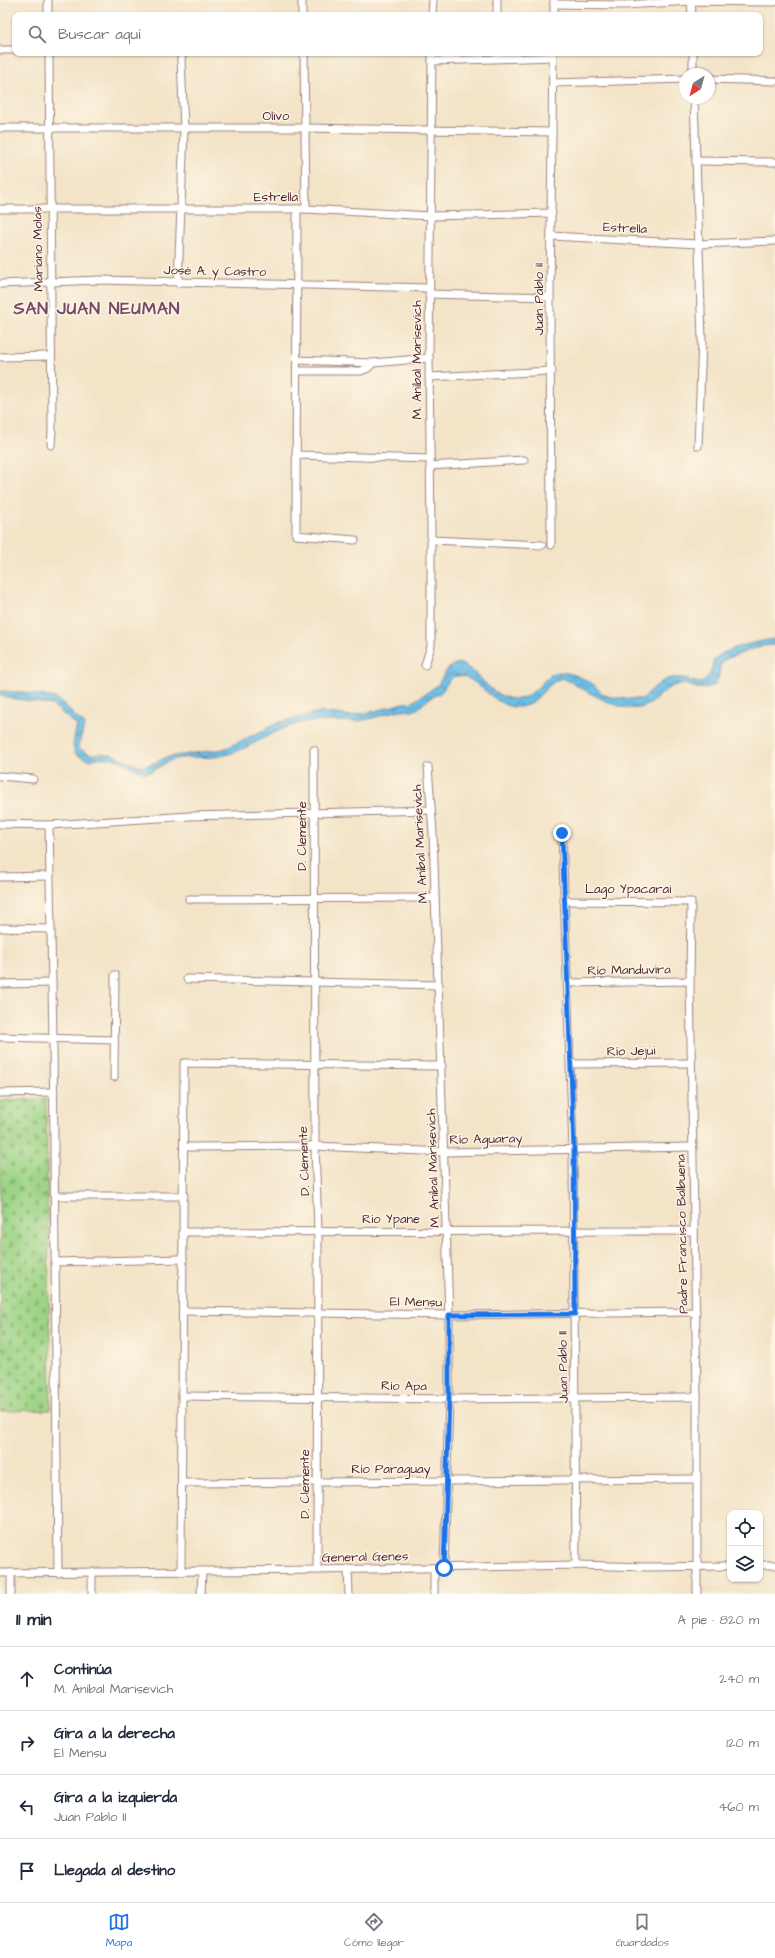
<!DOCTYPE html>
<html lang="es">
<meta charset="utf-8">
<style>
body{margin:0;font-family:"Architects Daughter",sans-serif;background:#f6f6f7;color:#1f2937}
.controls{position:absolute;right:12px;bottom:12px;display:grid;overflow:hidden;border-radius:8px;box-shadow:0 1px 3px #0004}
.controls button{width:36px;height:36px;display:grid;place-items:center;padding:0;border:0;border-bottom:1px solid #e0e1e3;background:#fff;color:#1f2937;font:20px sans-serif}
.compass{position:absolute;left:679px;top:68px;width:36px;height:36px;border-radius:50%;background:#fff;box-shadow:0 1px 3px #0004;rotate:216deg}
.stop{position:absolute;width:12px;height:12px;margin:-9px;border:3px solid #1a73e8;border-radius:50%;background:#fff}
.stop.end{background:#1a73e8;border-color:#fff;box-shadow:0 1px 4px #0008}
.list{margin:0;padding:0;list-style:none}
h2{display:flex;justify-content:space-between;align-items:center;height:52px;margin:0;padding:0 16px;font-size:17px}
h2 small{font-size:13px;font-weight:400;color:#747a83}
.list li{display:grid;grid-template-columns:26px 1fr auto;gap:12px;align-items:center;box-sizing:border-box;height:64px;padding:0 16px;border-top:1px solid #e0e1e3}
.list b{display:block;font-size:15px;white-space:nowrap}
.list p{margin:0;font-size:13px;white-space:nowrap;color:#747a83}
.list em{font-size:13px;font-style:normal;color:#747a83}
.icon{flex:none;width:22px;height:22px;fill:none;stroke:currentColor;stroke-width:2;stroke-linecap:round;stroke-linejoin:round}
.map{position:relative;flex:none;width:775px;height:1594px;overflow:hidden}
.search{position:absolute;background:#fff;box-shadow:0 1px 3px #0004;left:12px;right:12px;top:12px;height:44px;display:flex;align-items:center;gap:10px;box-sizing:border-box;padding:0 14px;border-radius:8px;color:#747a83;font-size:15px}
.sheet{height:308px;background:#fff}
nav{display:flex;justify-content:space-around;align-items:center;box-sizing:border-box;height:56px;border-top:1px solid #e0e1e3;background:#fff;font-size:11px;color:#747a83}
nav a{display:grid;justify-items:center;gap:2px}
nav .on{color:#1a73e8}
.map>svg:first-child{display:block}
.cemetery{fill:url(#cemetery-stones);stroke:#747a58}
.water{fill:url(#water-waves);stroke:#5a6f89}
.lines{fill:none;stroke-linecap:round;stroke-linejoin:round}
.stream{stroke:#6bbfe7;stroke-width:2}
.minor-casing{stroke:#9e827a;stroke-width:9}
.minor{stroke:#fff;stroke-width:7}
.route{stroke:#1a73e8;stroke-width:5}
.labels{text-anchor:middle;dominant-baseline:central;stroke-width:3;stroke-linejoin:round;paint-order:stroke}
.street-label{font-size:13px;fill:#4a1f2b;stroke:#fcf5e5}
.district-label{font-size:17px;font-weight:bold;letter-spacing:1px;fill:#7a4b68;stroke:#fcf5e5}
</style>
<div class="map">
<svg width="775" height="1594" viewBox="0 0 775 1594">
<defs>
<pattern id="cemetery-stones" width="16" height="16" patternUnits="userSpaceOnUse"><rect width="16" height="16" fill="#9dd486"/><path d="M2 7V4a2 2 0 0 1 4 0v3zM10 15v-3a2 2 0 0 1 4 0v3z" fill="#89b674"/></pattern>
<pattern id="water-waves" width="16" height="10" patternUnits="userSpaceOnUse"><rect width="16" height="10" fill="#6bbfe7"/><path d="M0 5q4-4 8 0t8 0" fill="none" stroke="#5a9bbb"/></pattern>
</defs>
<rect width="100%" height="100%" fill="#fcf5e5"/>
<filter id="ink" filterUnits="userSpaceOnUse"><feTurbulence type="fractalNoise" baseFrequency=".025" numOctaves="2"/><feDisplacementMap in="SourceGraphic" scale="8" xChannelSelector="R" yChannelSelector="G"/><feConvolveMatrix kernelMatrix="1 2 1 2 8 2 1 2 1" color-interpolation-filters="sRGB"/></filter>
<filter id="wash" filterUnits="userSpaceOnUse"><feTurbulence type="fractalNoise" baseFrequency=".012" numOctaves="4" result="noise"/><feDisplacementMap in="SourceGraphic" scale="16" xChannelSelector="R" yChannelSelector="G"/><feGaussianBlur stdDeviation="0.9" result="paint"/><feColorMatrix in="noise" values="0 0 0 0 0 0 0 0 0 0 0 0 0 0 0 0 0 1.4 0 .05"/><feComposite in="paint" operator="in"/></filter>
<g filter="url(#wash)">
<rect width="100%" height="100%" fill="#f3e4c8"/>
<!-- cemetery -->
<polygon class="cemetery" points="46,1099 51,1410 0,1411 0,1100"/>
<!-- water -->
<path class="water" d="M775,639V645L761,646L723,660C718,669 721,674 715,685C709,687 703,689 697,688C691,687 685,683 679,684C665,687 659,698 648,705C626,719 583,688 563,678C544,682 538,708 516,707C493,707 476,673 456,676C449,677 446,686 442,691C439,695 433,696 429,699C424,702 419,710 412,711C408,711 404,709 400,710C386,713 373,719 359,721C336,723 316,718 293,725C267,733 247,751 221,756C206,759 190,756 175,759C164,762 156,771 145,773C134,769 118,758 107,757C91,756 94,766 75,753L73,745L77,725C68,719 61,711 52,705L0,696V691L23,692L55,698L63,703L74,716L85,724L79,743V749L91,754L100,753L111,754L142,767L152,764L167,757L224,749L280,722L320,712L351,716L383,709L403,703L413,702L438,685L446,671L453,665L459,663C479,670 487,693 508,698C534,706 543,671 560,672C570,672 586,679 594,685C597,688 601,693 605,695C613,699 633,699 642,699C654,688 664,675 682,678C690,680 696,684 704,682C706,679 710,676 711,672C713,667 711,663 716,658C728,647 759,641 775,639Z"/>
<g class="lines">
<!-- stream -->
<polyline class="stream" points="100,758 112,758"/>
</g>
</g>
<g filter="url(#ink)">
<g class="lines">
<defs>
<g id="minor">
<polyline points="48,0 48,15"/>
<polyline points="302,0 302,15"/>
<polyline points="691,0 692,15"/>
<polyline points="554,4 625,5 691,1 775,2"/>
<polyline points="432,15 433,0"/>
<polyline points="497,15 497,0"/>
<polyline points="554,15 554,0"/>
<polyline points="0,50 15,50"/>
<polyline points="49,53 52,431 51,445"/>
<polyline points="304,53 306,209"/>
<polyline points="693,53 693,74"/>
<polyline points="432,61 553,57"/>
<polyline points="709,79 775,81"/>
<polyline points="553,83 685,79"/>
<polyline points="694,98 702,340 698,446"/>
<polyline points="0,128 305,128 552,132"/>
<polyline points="696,161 775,162"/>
<polyline points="0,209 306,209 431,216 552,213"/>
<polyline points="297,209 296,535 355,540"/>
<polyline points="551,236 698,244 775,241"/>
<polyline points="178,283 184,129 181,59 183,53"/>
<polyline points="0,284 100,280 429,288"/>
<polyline points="429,294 550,297"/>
<polyline points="0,357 51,356"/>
<polyline points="373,363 429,358"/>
<polyline points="297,371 361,371 368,368 373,363 297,360"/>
<polyline points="429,377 552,371"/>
<polyline points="296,455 430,459"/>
<polyline points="430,466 524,460"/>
<polyline points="431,540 542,545"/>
<polyline points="551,545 550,297 553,53"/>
<polyline points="425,665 431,646 431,530 429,358 432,53"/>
<polyline points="314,750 315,1146 318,1231 317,1570"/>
<polyline points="428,767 433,833 449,1315 449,1399 444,1568"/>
<polyline points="0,776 33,779"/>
<polyline points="0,824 49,825 190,816 431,810"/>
<polyline points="49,825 53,1039 58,1573"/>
<polyline points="562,833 573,1150 576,1565"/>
<polyline points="0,877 49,876"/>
<polyline points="189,899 435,898"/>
<polyline points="564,901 691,902 690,981 697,1397 697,1594"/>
<polyline points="0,928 50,929"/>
<polyline points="187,979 439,985"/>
<polyline points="568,983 690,981"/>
<polyline points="0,984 52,983"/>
<polyline points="0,1037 114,1040"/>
<polyline points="571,1064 691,1063"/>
<polyline points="114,1077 115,975"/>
<polyline points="0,1093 54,1092"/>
<polyline points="184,1147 315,1146 445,1152 692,1147"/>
<polyline points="55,1196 184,1196"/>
<polyline points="183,1232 694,1231"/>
<polyline points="55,1262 183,1259"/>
<polyline points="183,1311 449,1315 696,1312"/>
<polyline points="182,1396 449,1399 697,1397"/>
<polyline points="182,1483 697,1479"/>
<polyline points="760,1565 775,1565"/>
<polyline points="434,1568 434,1594"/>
<polyline points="348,1569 349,1594"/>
<polyline points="181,1572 184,1063 442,1066"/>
<polyline points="0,1573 317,1570 576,1565 648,1567 730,1566"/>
<polyline points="11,1573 11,1594"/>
<polyline points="92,1594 92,1572"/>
<polyline points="201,1594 202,1571"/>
</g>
</defs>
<!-- minor casing -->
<use href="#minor" class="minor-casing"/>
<!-- minor -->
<use href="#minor" class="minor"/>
</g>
</g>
<g class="lines" filter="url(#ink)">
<!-- route -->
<polyline class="route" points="444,1568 449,1399 449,1315 575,1314 574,1150 562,833"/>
</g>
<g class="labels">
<!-- street labels -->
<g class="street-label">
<text x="276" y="116">Olivo</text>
<text x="276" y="197">Estrella</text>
<text transform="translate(625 228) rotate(3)">Estrella</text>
<text transform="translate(38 249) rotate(-91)">Mariano Molas</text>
<text transform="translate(215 271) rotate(1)">José A. y Castro</text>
<text transform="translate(539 299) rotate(-90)">Juan Pablo II</text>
<text transform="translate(417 360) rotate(-90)">M. Anibal Marisevich</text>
<text transform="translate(302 836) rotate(-90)">D. Clemente</text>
<text transform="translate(420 844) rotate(-93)">M. Anibal Marisevich</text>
<text x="628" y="889">Lago Ypacarai</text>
<text transform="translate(629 970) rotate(-1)">Río Manduvira</text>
<text transform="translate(631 1051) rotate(-1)">Río Jejui</text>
<text transform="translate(486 1139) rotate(-1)">Río Aguaray</text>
<text transform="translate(304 1161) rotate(-92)">D. Clemente</text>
<text transform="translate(433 1168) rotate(-92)">M. Anibal Marisevich</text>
<text x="391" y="1219">Río Ypane</text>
<text transform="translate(682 1234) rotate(-91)">Padre Francisco Balbuena</text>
<text transform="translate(416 1302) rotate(1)">El Mensu</text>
<text transform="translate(563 1367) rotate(-91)">Juan Pablo II</text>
<text transform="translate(404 1386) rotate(1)">Río Apa</text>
<text x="391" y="1469">Río Paraguay</text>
<text transform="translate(305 1484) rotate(-90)">D. Clemente</text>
<text transform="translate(365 1557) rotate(-1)">General Genes</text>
</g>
<!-- district labels -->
<g class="district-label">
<text x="97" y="309">SAN JUAN NEUMAN</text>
</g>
</g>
</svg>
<div class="controls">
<button><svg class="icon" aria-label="locate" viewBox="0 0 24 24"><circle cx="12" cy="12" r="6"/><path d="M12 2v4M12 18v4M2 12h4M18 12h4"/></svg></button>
<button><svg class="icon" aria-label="layers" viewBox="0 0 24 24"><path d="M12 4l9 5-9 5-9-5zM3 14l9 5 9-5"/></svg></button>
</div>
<svg class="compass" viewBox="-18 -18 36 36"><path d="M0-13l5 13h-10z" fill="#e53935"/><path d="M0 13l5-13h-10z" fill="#747a83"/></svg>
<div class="stop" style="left:444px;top:1568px"></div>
<div class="stop end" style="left:562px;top:833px"></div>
<div class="search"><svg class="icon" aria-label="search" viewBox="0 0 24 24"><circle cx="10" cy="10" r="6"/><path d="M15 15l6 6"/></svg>Buscar aquí</div>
</div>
<section class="sheet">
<h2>11 min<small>A pie · 820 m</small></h2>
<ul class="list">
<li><svg class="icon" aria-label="ahead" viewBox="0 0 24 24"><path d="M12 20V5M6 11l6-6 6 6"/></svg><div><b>Continúa</b><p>M. Anibal Marisevich</p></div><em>240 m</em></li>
<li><svg class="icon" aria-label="right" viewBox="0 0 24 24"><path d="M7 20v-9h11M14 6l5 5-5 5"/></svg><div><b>Gira a la derecha</b><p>El Mensu</p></div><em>120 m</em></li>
<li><svg class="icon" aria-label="left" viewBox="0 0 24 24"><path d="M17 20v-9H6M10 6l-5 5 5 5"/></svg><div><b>Gira a la izquierda</b><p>Juan Pablo II</p></div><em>460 m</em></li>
<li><svg class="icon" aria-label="arrive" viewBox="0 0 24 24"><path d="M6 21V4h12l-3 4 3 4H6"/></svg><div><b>Llegada al destino</b></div></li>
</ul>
</section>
<nav>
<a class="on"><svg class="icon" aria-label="map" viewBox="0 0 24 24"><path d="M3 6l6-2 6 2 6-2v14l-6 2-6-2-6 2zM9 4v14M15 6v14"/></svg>Mapa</a>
<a><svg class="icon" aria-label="directions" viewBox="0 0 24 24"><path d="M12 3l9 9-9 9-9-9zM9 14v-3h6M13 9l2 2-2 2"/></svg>Cómo llegar</a>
<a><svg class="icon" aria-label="saved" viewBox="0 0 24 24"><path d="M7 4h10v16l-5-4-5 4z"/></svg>Guardados</a>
</nav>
